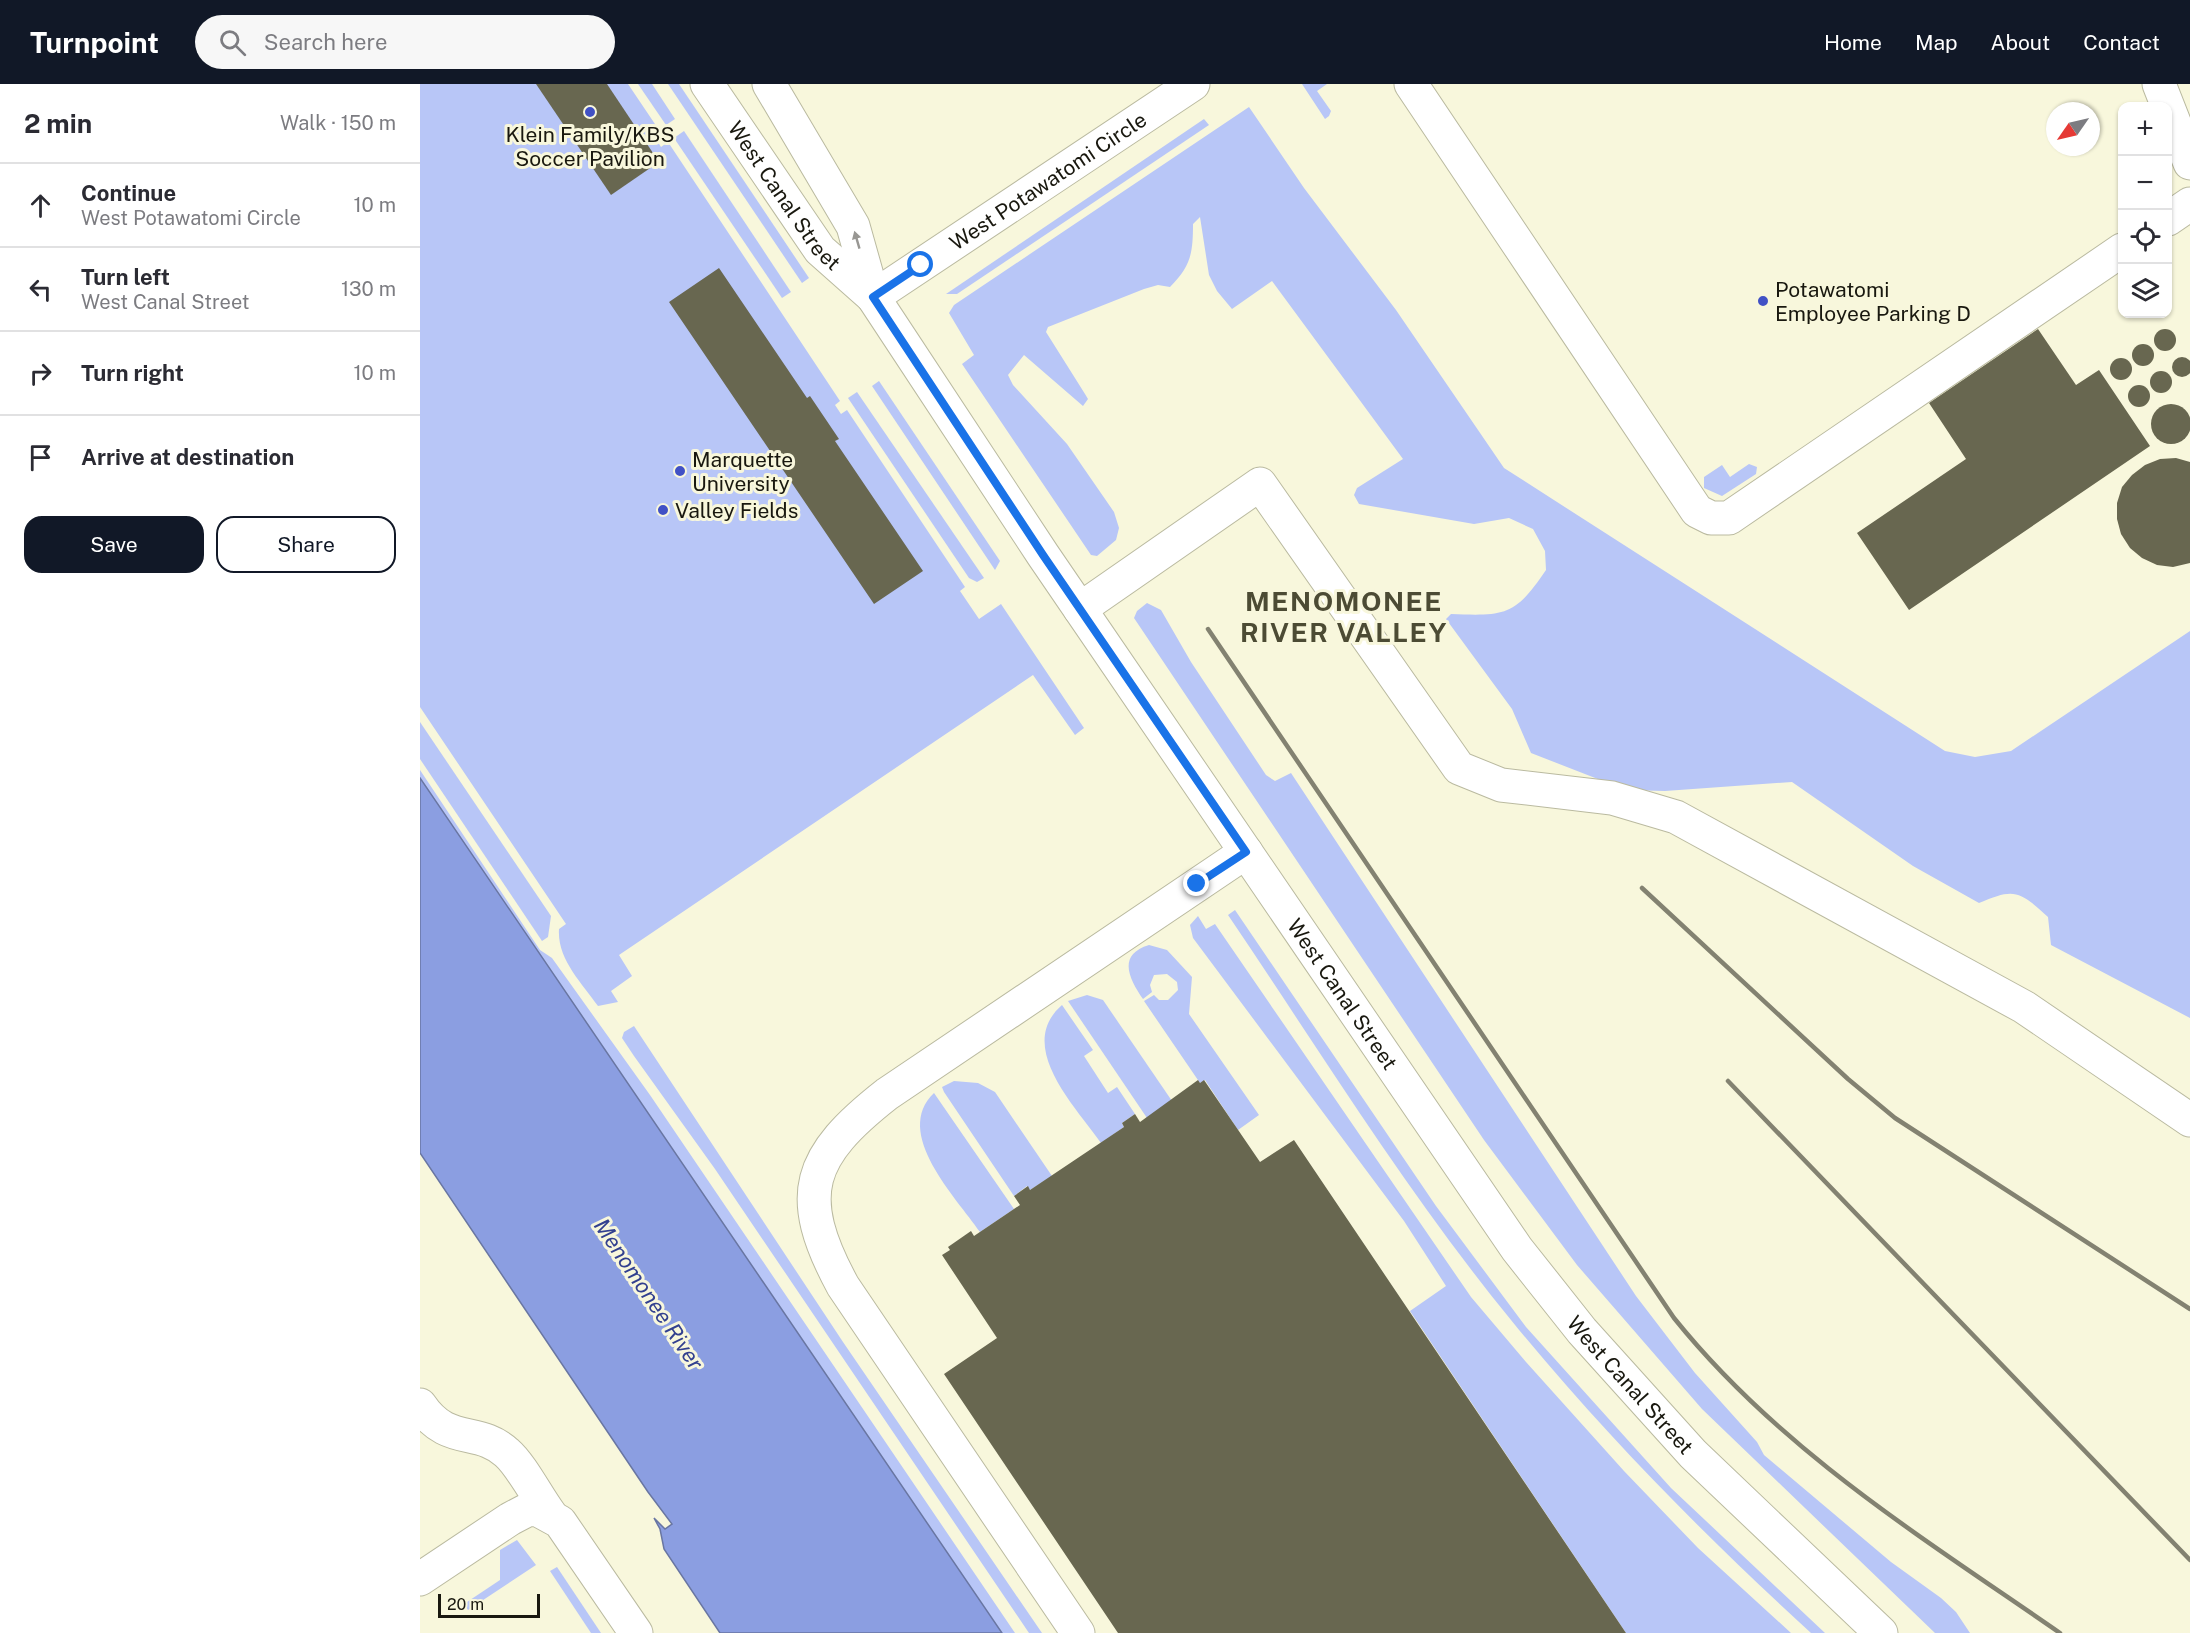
<!DOCTYPE html>
<meta charset="utf-8">
<style>
body{margin:0;font-family:"Public Sans",sans-serif;background:#f7f7f7;color:#2b2b33}
.controls{position:absolute;right:18px;top:18px;display:grid;overflow:hidden;border-radius:12px;box-shadow:0 2px 4px #0004}
.controls button{width:54px;height:54px;display:grid;place-items:center;padding:0;border:0;border-bottom:2px solid #e1e1e2;background:#fff;color:#2b2b33;font:30px sans-serif}
.compass{position:absolute;left:1626px;top:18px;width:54px;height:54px;border-radius:50%;background:#fff;box-shadow:0 2px 4px #0004;rotate:236deg}
.scale{position:absolute;left:18px;bottom:15px;width:102px;box-sizing:border-box;padding-left:6px;border:3px solid #19180f;border-top:0;font-size:16px;line-height:21px;white-space:nowrap;color:#19180f;-webkit-text-stroke:4px #f8f7dc;paint-order:stroke}
.stop{position:absolute;width:18px;height:18px;margin:-14px;border:4px solid #1a73e8;border-radius:50%;background:#fff}
.stop.end{background:#1a73e8;border-color:#fff;box-shadow:0 2px 6px #0008}
.list{margin:0;padding:0;list-style:none}
h2{display:flex;justify-content:space-between;align-items:center;height:78px;margin:0;padding:0 24px;font-size:26px}
h2 small{font-size:20px;font-weight:400;color:#7c7c81}
.list li{display:grid;grid-template-columns:39px 1fr auto;gap:18px;align-items:center;box-sizing:border-box;height:84px;padding:0 24px;border-top:2px solid #e1e1e2}
.list b{display:block;font-size:22px;white-space:nowrap}
.list p{margin:0;font-size:20px;white-space:nowrap;color:#7c7c81}
.list em{font-size:20px;font-style:normal;color:#7c7c81}
.actions{display:flex;gap:12px;padding:18px 24px}
.actions a{flex:1;padding:14px 0;border:2px solid #111827;border-radius:18px;text-align:center;font-size:21px;color:#111827}
.actions .main{background:#111827;color:#fff}
.icon{flex:none;width:33px;height:33px;fill:none;stroke:currentColor;stroke-width:2;stroke-linecap:round;stroke-linejoin:round}
.map{position:relative;flex:none;width:1770px;height:1549px;overflow:hidden}
header{display:flex;align-items:center;gap:36px;box-sizing:border-box;height:84px;padding:0 30px;background:#111827;color:#fff}
header strong{font-size:28px}
nav{display:flex;gap:33px;margin-inline-start:auto;font-size:21px}
.search{width:420px;height:54px;background:#f7f7f7;display:flex;align-items:center;gap:15px;box-sizing:border-box;padding:0 21px;border-radius:33px;color:#7c7c81;font-size:22px}
main{display:flex}
aside{flex:1;background:#fff}
.map>svg:first-child{display:block}
.green{fill:#b8c6f7}
.water{fill:#8b9ee1;stroke:#6976a2;stroke-width:1.5}
.building{fill:#686750}
.lines{fill:none;stroke-linecap:round;stroke-linejoin:round}
.minor-casing{stroke:#babaa0;stroke-width:35}
.minor{stroke:#fff;stroke-width:33}
.rail{stroke:#838271;stroke-width:4.5}
.oneway{fill:#989793}
.route{stroke:#1a73e8;stroke-width:8}
.poi-dot{fill:#4151c5;stroke:#f8f7dc;stroke-width:2}
.labels{text-anchor:middle;dominant-baseline:central;stroke-width:6;stroke-linejoin:round;paint-order:stroke}
.poi-label{font-size:21px;fill:#19180f;stroke:#f8f7dc;text-anchor:start}
.street-label{font-size:21px;fill:#19180f;stroke:#f8f7dc}
.water-label{font-size:22px;font-style:italic;fill:#32408f;stroke:#f8f7dc}
.district-label{font-size:27px;font-weight:bold;letter-spacing:1.5px;fill:#4c4b34;stroke:#f8f7dc}
</style>
<header>
<strong>Turnpoint</strong>
<div class="search"><svg class="icon" aria-label="search" viewBox="0 0 24 24"><circle cx="10" cy="10" r="6"/><path d="M15 15l6 6"/></svg>Search here</div>
<nav><a>Home</a><a>Map</a><a>About</a><a>Contact</a></nav>
</header>
<main>
<aside>
<h2>2 min<small>Walk · 150 m</small></h2>
<ul class="list">
<li><svg class="icon" aria-label="ahead" viewBox="0 0 24 24"><path d="M12 20V5M6 11l6-6 6 6"/></svg><div><b>Continue</b><p>West Potawatomi Circle</p></div><em>10 m</em></li>
<li><svg class="icon" aria-label="left" viewBox="0 0 24 24"><path d="M17 20v-9H6M10 6l-5 5 5 5"/></svg><div><b>Turn left</b><p>West Canal Street</p></div><em>130 m</em></li>
<li><svg class="icon" aria-label="right" viewBox="0 0 24 24"><path d="M7 20v-9h11M14 6l5 5-5 5"/></svg><div><b>Turn right</b></div><em>10 m</em></li>
<li><svg class="icon" aria-label="arrive" viewBox="0 0 24 24"><path d="M6 21V4h12l-3 4 3 4H6"/></svg><div><b>Arrive at destination</b></div></li>
</ul>
<div class="actions"><a class="main">Save</a><a>Share</a></div>
</aside>
<div class="map">
<svg width="1770" height="1549" viewBox="0 0 1770 1549">
<rect width="100%" height="100%" fill="#f8f7dc"/>
<!-- green -->
<g class="green">
<path d="M0,0H208L239,46L233,50L241,63L248,58L420,317L415,321L421,330L427,326L545,503L540,507L559,535L581,520L664,644L655,651L613,591L199,871L212,892L191,907L198,918L178,922C162,899 137,875 139,845L146,840L0,623Z"/>
<polygon points="218,0 232,0 255,35 246,41"/>
<polygon points="248,0 259,0 389,194 382,199"/>
<polygon points="882,0 907,0 897,7 911,27 909,32 905,35"/>
<path d="M829,23L884,104L976,226L1084,384L1525,667L1555,673L1591,667L1770,547V934L1631,861L1628,833C1599,806 1594,804 1559,819L1493,782L1372,698L1245,707L1206,706L1111,669L1092,625L1026,535L1031,530C1085,532 1095,532 1126,486L1125,467L1113,445L1089,434L1054,440L939,420L934,411L937,404L983,375L852,197L812,225L797,207L789,191L780,133L773,140C773,169 771,182 750,203L738,201L724,205L628,243L626,248L665,310L668,315L663,322L604,271L588,291L593,301L647,360L694,428L699,444L696,456L677,472L671,471L542,280L554,271L529,229L534,221Z"/>
<polygon points="784,35 789,41 537,210 526,210"/>
<polygon points="264,47 371,208 362,214 254,54"/>
<polygon points="459,297 580,477 575,486 452,302"/>
<polygon points="437,308 564,494 557,498 549,494 428,314"/>
<polygon points="1329,380 1337,383 1336,390 1302,412 1284,404 1284,393 1302,381 1310,393"/>
<polygon points="727,519 741,526 771,578 846,691 855,697 871,689 1216,1212 1275,1289 1337,1358 1344,1371 1471,1478 1521,1514 1536,1528 1550,1549 1515,1549 1282,1325 1157,1181 1064,1056 714,534 717,527"/>
<polygon points="0,638 131,832 128,853 122,857 0,675"/>
<polygon points="0,686 120,866 132,874 230,1011 595,1549 582,1549 0,694"/>
<path d="M815,826L1016,1122L1106,1243L1251,1404L1405,1549H1391C1284,1451 1183,1349 1091,1236C987,1109 900,967 808,831Z"/>
<polygon points="778,832 786,845 795,840 1051,1213 1106,1278 1204,1387 1278,1464 1371,1549 1206,1549 990,1227 1026,1202 984,1137 773,854 770,841"/>
<path d="M729,861L747,866L772,893L769,930L839,1031L818,1046L785,996L780,999L724,917L734,911L739,916H748L758,906L757,898L747,890L734,891L730,901L732,908L723,915C710,896 696,871 729,861Z"/>
<polygon points="667,911 683,916 752,1017 727,1034 648,917"/>
<path d="M642,921L673,966L664,972L688,1009L697,1003L715,1030L702,1039L704,1043L681,1059C655,1022 595,962 642,921Z"/>
<polygon points="214,942 423,1258 622,1549 609,1549 295,1085 214,972 202,954 204,948"/>
<polygon points="534,997 558,999 575,1008 632,1092 610,1106 607,1102 594,1112 524,1008 522,1003"/>
<path d="M514,1009L594,1125L560,1148C536,1113 472,1049 514,1009Z"/>
<polygon points="97,1456 116,1481 48,1526 44,1520 80,1496 80,1466"/>
<polygon points="137,1483 181,1549 171,1549 130,1487"/>
</g>
<!-- water -->
<polygon class="water" points="0,694 582,1549 300,1549 244,1465 240,1445 234,1434 245,1445 252,1440 228,1408 0,1069"/>
<!-- building -->
<g class="building">
<polygon points="116,0 187,0 239,78 191,111"/>
<polygon points="299,184 387,314 390,312 419,355 415,357 503,487 454,520 249,218"/>
<polygon points="1618,245 1656,301 1679,286 1730,362 1489,526 1437,449 1546,375 1509,319"/>
<circle cx="1745" cy="256" r="11"/>
<circle cx="1723" cy="271" r="11"/>
<circle cx="1762" cy="283" r="10"/>
<circle cx="1701" cy="285" r="11"/>
<circle cx="1741" cy="298" r="11"/>
<circle cx="1719" cy="312" r="11"/>
<circle cx="1751" cy="340" r="20"/>
<polygon points="1756,374 1770,378 1770,479 1753,483 1737,481 1722,474 1710,464 1701,450 1697,435 1697,419 1702,403 1712,391 1725,381 1740,375"/>
<polygon points="778,996 780,999 784,996 840,1078 874,1056 1206,1549 698,1549 524,1290 577,1254 522,1171 530,1166 528,1163 551,1147 554,1152 600,1121 594,1112 608,1102 610,1106 704,1043 702,1039 715,1030 720,1038"/>
</g>
<g class="lines">
<defs>
<g id="minor">
<path id="s1" d="M287,0L400,166L453,213L623,471L1097,1165L1162,1247L1273,1370L1461,1549"/>
<polyline points="349,0 433,142 453,213"/>
<polyline points="991,0 1277,427 1291,434 1309,434 1702,166"/>
<polyline points="1739,0 1770,79"/>
<polyline points="1748,135 1770,120"/>
<path id="s2" d="M453,213L773,0"/>
<polyline points="660,525 840,400 1039,684 1081,701 1192,714 1256,733 1604,923 1770,1036"/>
<path d="M0,1321C28,1363 58,1342 87,1369C101,1381 118,1414 130,1430"/>
<polyline points="0,1495 90,1435 109,1425 118,1426 140,1438 216,1549"/>
<path d="M658,1549L423,1202C373,1110 388,1072 467,1010L826,768"/>
</g>
</defs>
<!-- minor casing -->
<use href="#minor" class="minor-casing"/>
<!-- minor -->
<use href="#minor" class="minor"/>
<!-- rail -->
<g class="rail">
<path d="M788,545L1254,1234C1360,1366 1503,1454 1640,1549"/>
<polyline points="1222,804 1428,995 1475,1034 1770,1225"/>
<polyline points="1308,997 1770,1476"/>
</g>
</g>
<!-- one-way arrows -->
<defs><path id="oneway-solid" d="M-6-.8H1V-3.2L6.5 0L1 3.2V.8H-6Z" transform="scale(1.5)"/></defs>
<use class="oneway" href="#oneway-solid" transform="translate(437 156) rotate(-106)"/>
<g class="lines">
<!-- route -->
<polyline class="route" points="501,181 453,213 623,471 826,768 777,800"/>
</g>
<!-- markers -->
<g class="poi-dot">
<circle cx="170" cy="28" r="6"/>
<circle cx="1343" cy="217" r="6"/>
<circle cx="260" cy="387" r="6"/>
<circle cx="243" cy="426" r="6"/>
</g>
<g class="labels">
<!-- poi labels -->
<g class="poi-label">
<text x="170" y="50" text-anchor="middle">Klein Family/KBS<tspan x="170" dy="24">Soccer Pavilion</tspan></text>
<text x="1355" y="205">Potawatomi<tspan x="1355" dy="24">Employee Parking D</tspan></text>
<text x="272" y="375">Marquette<tspan x="272" dy="24">University</tspan></text>
<text x="255" y="426">Valley Fields</text>
</g>
<!-- street labels -->
<g class="street-label">
<text stroke="none"><textPath href="#s2" startOffset="210">West Potawatomi Circle</textPath></text>
<text stroke="none"><textPath href="#s1" startOffset="136">West Canal Street</textPath></text>
<text stroke="none"><textPath href="#s1" startOffset="1112">West Canal Street</textPath></text>
<text stroke="none"><textPath href="#s1" startOffset="1598">West Canal Street</textPath></text>
</g>
<!-- water labels -->
<g class="water-label">
<text transform="translate(229 1210) rotate(56)">Menomonee River</text>
</g>
<!-- district labels -->
<g class="district-label">
<text x="924" y="517">MENOMONEE<tspan x="924" dy="31">RIVER VALLEY</tspan></text>
</g>
</g>
</svg>
<div class="controls">
<button>+</button>
<button>−</button>
<button><svg class="icon" aria-label="locate" viewBox="0 0 24 24"><circle cx="12" cy="12" r="6"/><path d="M12 2v4M12 18v4M2 12h4M18 12h4"/></svg></button>
<button><svg class="icon" aria-label="layers" viewBox="0 0 24 24"><path d="M12 4l9 5-9 5-9-5zM3 14l9 5 9-5"/></svg></button>
</div>
<svg class="compass" viewBox="-18 -18 36 36"><path d="M0-13l5 13h-10z" fill="#e53935"/><path d="M0 13l5-13h-10z" fill="#7c7c81"/></svg>
<div class="scale">20 m</div>
<div class="stop" style="left:501px;top:181px"></div>
<div class="stop end" style="left:777px;top:800px"></div>
</div>
</main>
